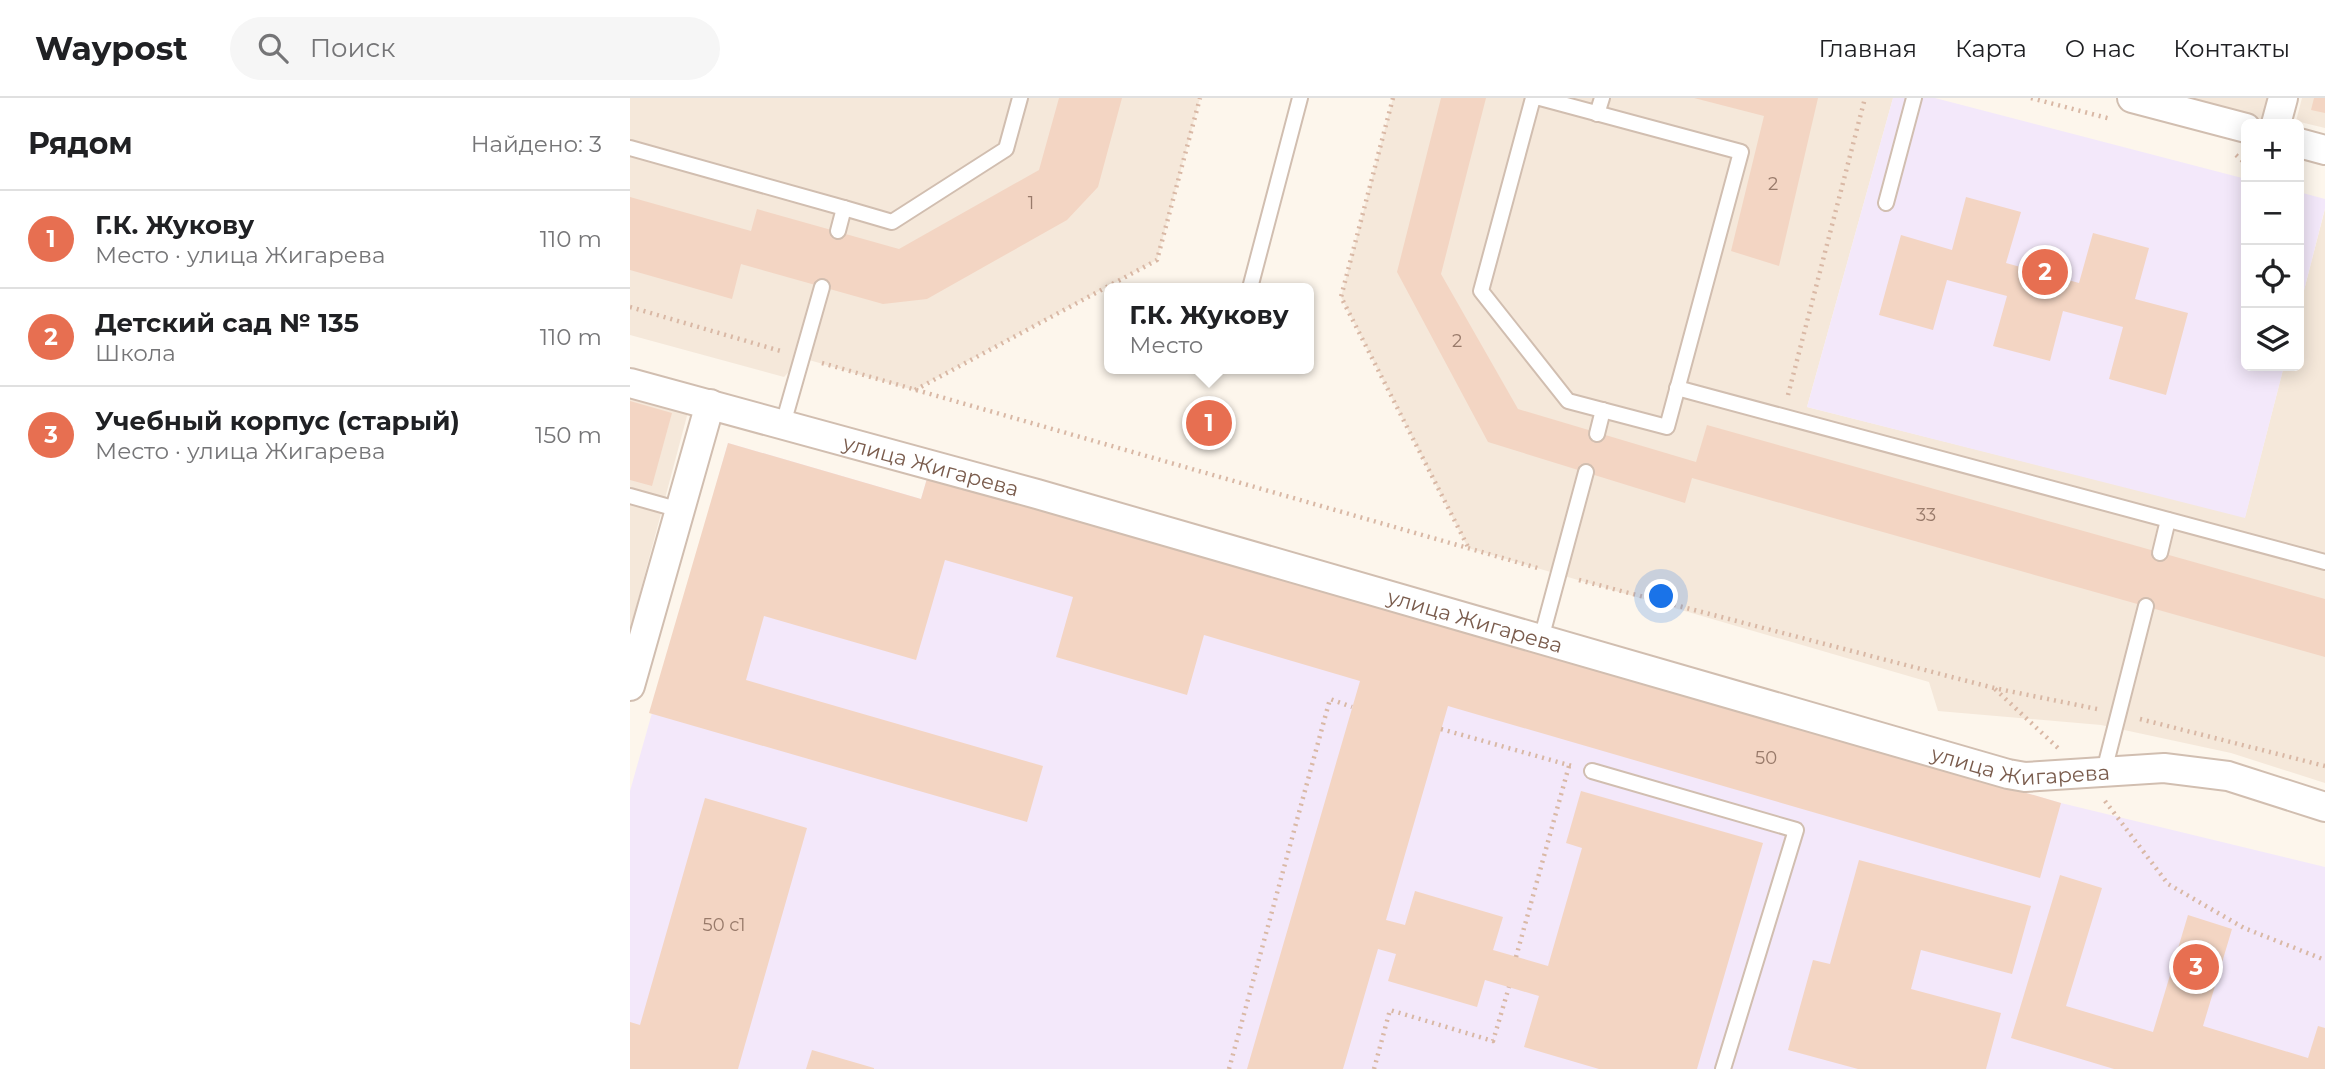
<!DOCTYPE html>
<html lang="ru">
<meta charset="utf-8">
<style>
body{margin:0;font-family:Montserrat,sans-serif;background:#f6f6f6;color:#202124}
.controls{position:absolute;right:21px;top:21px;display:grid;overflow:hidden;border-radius:10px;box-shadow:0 4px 18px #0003}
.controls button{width:63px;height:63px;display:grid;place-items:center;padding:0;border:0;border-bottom:2px solid #e0e0e0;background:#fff;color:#202124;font:35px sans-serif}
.you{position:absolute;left:1032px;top:499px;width:24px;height:24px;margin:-18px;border:5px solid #fff;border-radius:50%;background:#1a73e8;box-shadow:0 0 0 10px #1a73e833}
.badge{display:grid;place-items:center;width:46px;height:46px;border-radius:50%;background:#e76f51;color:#fff;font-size:23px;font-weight:700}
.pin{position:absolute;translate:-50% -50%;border:4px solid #fff;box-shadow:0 2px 7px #0006}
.popup{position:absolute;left:474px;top:185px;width:210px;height:91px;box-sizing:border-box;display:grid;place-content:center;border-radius:10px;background:#fff;filter:drop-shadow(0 2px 5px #0005);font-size:23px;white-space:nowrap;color:#757577}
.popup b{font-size:26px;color:#202124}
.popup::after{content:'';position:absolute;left:50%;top:100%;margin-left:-14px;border:14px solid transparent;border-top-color:#fff}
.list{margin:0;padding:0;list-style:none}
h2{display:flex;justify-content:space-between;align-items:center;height:91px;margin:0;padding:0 28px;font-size:30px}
h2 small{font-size:23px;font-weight:400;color:#757577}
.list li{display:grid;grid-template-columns:46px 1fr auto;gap:21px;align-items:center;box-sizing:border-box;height:98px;padding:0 28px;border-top:2px solid #e0e0e0}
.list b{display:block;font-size:26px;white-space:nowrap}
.list p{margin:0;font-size:23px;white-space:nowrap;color:#757577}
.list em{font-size:23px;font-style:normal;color:#757577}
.icon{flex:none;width:38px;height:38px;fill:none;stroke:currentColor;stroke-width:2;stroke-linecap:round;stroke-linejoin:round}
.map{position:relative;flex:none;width:1695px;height:971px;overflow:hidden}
header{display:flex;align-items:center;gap:42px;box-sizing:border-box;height:98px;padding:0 35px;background:#fff;border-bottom:2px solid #e0e0e0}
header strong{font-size:33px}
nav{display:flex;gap:38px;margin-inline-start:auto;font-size:24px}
.search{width:490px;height:63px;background:#f6f6f6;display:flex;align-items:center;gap:18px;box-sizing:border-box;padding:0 24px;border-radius:38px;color:#757577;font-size:26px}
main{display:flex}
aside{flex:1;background:#fff}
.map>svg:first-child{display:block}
.residential{fill:#f5e8da}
.education{fill:#f3e8fa}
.building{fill:#f3d5c3}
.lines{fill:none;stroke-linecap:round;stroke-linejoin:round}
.lane-casing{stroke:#d1beb0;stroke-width:18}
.street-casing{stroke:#d1beb0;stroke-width:32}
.path{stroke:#d9b8a5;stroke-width:4.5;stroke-dasharray:2 5;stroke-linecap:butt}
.lane{stroke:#fff;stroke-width:14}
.street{stroke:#fff;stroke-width:28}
.labels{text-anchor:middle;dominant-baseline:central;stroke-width:5;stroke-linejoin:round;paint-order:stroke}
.number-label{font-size:18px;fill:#987a6a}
.street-label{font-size:21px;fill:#7a5c4d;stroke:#fffaf3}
</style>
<header>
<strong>Waypost</strong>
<div class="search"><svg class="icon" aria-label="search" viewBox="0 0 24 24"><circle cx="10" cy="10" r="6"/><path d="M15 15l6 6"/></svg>Поиск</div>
<nav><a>Главная</a><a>Карта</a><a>О нас</a><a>Контакты</a></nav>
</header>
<main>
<aside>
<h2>Рядом<small>Найдено: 3</small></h2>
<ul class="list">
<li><span class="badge">1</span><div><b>Г.К. Жукову</b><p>Место · улица Жигарева</p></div><em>110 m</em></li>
<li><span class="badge">2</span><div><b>Детский сад № 135</b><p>Школа</p></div><em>110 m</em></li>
<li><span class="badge">3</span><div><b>Учебный корпус (старый)</b><p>Место · улица Жигарева</p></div><em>150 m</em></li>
</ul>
</aside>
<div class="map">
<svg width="1695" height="971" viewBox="0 0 1695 971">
<rect width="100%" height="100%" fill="#fdf6ec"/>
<!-- residential -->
<g class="residential">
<polygon points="0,0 570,0 527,162 284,292 172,260 154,279 0,237"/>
<polygon points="763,0 1263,0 1177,309 1615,419 1654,268 1669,268 1669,212 1695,111 1695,685 1601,655 1471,627 1308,613 1299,584 838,450 711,199"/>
<polygon points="1503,0 1653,0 1646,26 1616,26"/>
<polygon points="1672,0 1695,0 1695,30 1666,23"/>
<polygon points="0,298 58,314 0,532"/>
</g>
<!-- education -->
<g class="education">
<polygon points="1263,0 1305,0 1616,81 1616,268 1654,268 1615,420 1177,309"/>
<polygon points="1669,94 1695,101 1695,110 1669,212"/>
<polygon points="98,345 291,401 298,377 1431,705 1695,769 1695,971 0,971 0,693"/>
</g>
<!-- building -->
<g class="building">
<polygon points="429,0 492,0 468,89 437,122 297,201 253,206 111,166 102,201 0,172 0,99 121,133 127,111 269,151 409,72"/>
<polygon points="811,0 856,0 811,176 888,311 1066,364 1077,327 1695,501 1695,559 1062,380 1055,405 858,344 767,174"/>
<polygon points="1064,0 1188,0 1149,168 1101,153 1134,18"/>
<polygon points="1684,0 1695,0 1695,15 1681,12"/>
<polygon points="1336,99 1391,114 1376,165 1449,185 1463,135 1519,150 1505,201 1558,215 1536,297 1479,281 1493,229 1433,213 1420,263 1363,248 1377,198 1317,182 1303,232 1249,217 1271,137 1322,152"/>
<polygon points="0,303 42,315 22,388 0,382"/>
<polygon points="98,345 291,401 298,377 1431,705 1410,780 818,608 756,822 775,827 785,793 873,819 863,852 918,868 952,750 936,745 951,693 1133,745 1067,971 969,971 894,949 909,898 855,882 847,909 758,883 766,856 748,851 713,971 617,971 730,583 574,537 557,597 426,559 443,499 315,462 286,562 134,518 116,582 413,668 397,724 19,615"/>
<polygon points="75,700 177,730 108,971 0,971 0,924 10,927"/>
<polygon points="1229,762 1401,808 1382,876 1291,852 1281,891 1371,915 1356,971 1228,971 1158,952 1183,862 1200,866"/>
<polygon points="1430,777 1472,790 1436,908 1523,934 1558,817 1602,831 1573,928 1678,960 1688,928 1695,930 1695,971 1484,971 1381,940"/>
<polygon points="182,952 244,970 244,971 176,971"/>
</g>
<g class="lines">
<defs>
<g id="lane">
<polyline points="903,0 851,193 938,303 1037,329 1111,54 910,0"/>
<polyline points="967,16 972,0"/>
<polyline points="0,50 214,110 208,133"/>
<polyline points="1256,105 1284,0"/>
<polyline points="214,110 262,124 376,51 390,0"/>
<polyline points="620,190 670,0"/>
<polyline points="1047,290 1695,464"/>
<polyline points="153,326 192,189"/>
<polyline points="967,336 973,312"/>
<polyline points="0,398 50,412"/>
<polyline points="1530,455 1538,422"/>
<polyline points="911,541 956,374"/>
<polyline points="962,673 1166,732 1093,971"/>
<polyline points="1474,673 1516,508"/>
</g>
<g id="street">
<polyline points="1502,0 1616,30"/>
<polyline points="1646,26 1653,0"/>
<polyline points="1669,45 1695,52"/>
<path id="s1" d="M0,285L407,396L1378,676L1395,679L1534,670L1598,678L1695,709"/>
<polyline points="0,588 80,306"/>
</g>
</defs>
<!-- lane casing -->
<use href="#lane" class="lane-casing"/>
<!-- street casing -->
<use href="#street" class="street-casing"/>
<!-- path -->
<g class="path">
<polyline points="763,0 711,199 838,449"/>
<polyline points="1401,0 1481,21"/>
<polyline points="1606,57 1616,66"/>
<polyline points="0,209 154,254"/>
<polyline points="192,265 911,471"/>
<polyline points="285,292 527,162 570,0"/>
<polyline points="1158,297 1235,0"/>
<polyline points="949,482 1364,590 1467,611"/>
<polyline points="1365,591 1428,650"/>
<polyline points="1510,621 1695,668"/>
<polyline points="811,631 942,668"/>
<polyline points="1475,703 1538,786 1614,830 1695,862"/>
<polyline points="886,859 939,668"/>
<polyline points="599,971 700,601 722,609"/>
<polyline points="744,971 760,912 863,943 879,889"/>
</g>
<!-- lane -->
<use href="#lane" class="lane"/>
<!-- street -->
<use href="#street" class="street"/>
</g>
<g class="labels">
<!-- number labels -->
<g class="number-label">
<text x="1143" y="86">2</text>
<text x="401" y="105">1</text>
<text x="827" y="243">2</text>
<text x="1296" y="417">33</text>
<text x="1136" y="660">50</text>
<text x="94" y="827">50 с1</text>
</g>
<!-- street labels -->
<g class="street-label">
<text stroke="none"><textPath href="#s1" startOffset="312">улица Жигарева</textPath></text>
<text stroke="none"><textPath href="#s1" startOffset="878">улица Жигарева</textPath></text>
<text stroke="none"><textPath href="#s1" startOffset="1444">улица Жигарева</textPath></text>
</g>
</g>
</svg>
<div class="controls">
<button>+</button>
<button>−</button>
<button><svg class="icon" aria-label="locate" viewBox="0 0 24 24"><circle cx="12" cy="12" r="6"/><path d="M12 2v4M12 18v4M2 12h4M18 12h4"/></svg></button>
<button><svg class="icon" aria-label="layers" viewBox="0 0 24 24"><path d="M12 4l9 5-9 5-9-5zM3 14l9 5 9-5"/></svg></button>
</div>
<div class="you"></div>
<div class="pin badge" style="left:579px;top:325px">1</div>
<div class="popup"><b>Г.К. Жукову</b>Место</div>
<div class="pin badge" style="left:1415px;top:174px">2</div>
<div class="pin badge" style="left:1566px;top:869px">3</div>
</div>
</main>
